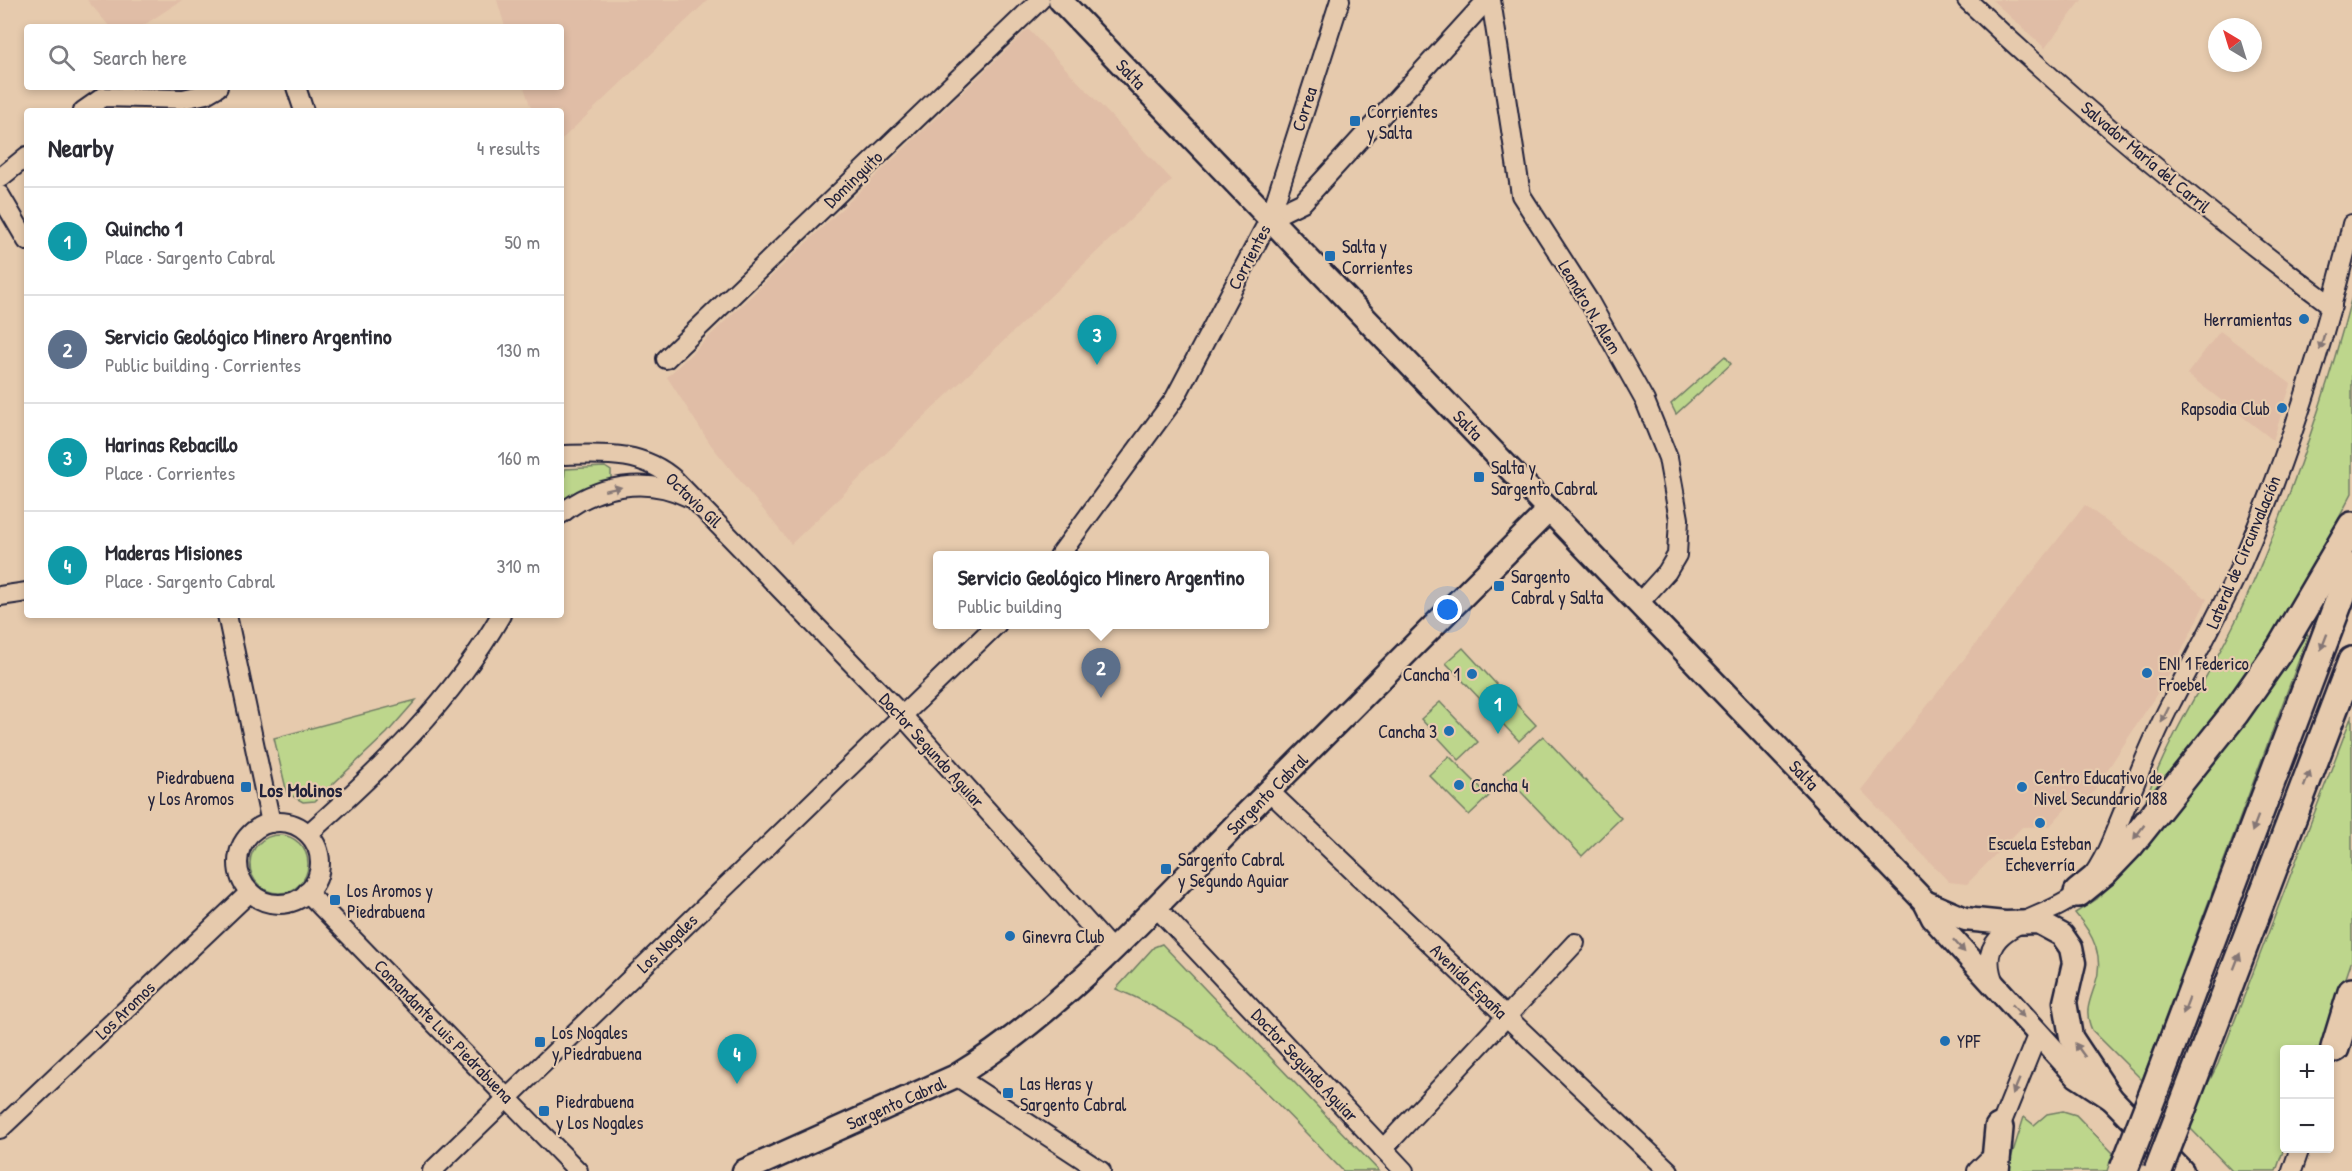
<!DOCTYPE html>
<meta charset="utf-8">
<style>
body{margin:0;font-family:"Patrick Hand",sans-serif;background:#f2f2f3;color:#2b2b33}
.controls{position:absolute;right:18px;bottom:18px;display:grid;overflow:hidden;border-radius:6px;box-shadow:0 3px 9px #0003}
.controls button{width:54px;height:54px;display:grid;place-items:center;padding:0;border:0;border-bottom:2px solid #e1e1e2;background:#fff;color:#2b2b33;font:30px sans-serif}
.compass{position:absolute;left:2208px;top:18px;width:54px;height:54px;border-radius:50%;background:#fff;box-shadow:0 3px 9px #0003;rotate:322deg}
.you{position:absolute;left:1448px;top:610px;width:21px;height:21px;margin:-15px;border:4px solid #fff;border-radius:50%;background:#1a73e8;box-shadow:0 0 0 9px #1a73e833}
.badge{display:grid;place-items:center;width:39px;height:39px;border-radius:50%;background:#111827;color:#fff;font-size:20px;font-weight:700}
.pin{position:absolute;translate:-50% -50px;filter:drop-shadow(0 2px 3px #0008)}
.pin::after{content:'';position:absolute;top:32px;width:21px;height:18px;background:inherit;clip-path:polygon(0 0,100% 0,50% 100%)}
.popup{position:absolute;left:933px;top:551px;width:336px;height:78px;box-sizing:border-box;display:grid;place-content:center;border-radius:6px;background:#fff;filter:drop-shadow(0 2px 4px #0005);font-size:20px;white-space:nowrap;color:#7c7c81}
.popup b{font-size:22px;color:#2b2b33}
.popup::after{content:'';position:absolute;left:50%;top:100%;margin-left:-12px;border:12px solid transparent;border-top-color:#fff}
.list{margin:0;padding:0;list-style:none}
h2{display:flex;justify-content:space-between;align-items:center;height:78px;margin:0;padding:0 24px;font-size:26px}
h2 small{font-size:20px;font-weight:400;color:#7c7c81}
.list li{display:grid;grid-template-columns:39px 1fr auto;gap:18px;align-items:center;box-sizing:border-box;height:108px;padding:0 24px;border-top:2px solid #e1e1e2}
.list b{display:block;font-size:22px;white-space:nowrap}
.list p{margin:0;font-size:20px;white-space:nowrap;color:#7c7c81}
.list em{font-size:20px;font-style:normal;color:#7c7c81}
.icon{flex:none;width:33px;height:33px;fill:none;stroke:currentColor;stroke-width:2;stroke-linecap:round;stroke-linejoin:round}
.map{position:relative;flex:none;width:2352px;height:1171px;overflow:hidden}
.search{position:absolute;background:#fff;box-shadow:0 3px 9px #0003;left:24px;top:24px;width:540px;height:66px;display:flex;align-items:center;gap:15px;box-sizing:border-box;padding:0 21px;border-radius:6px;color:#7c7c81;font-size:22px}
.panel{position:absolute;background:#fff;box-shadow:0 3px 9px #0003;left:24px;top:108px;width:540px;height:510px;border-radius:6px}
.map>svg:first-child{display:block}
.built{fill:#e0bda6}
.green{fill:#bdd68c;stroke:#707c64;stroke-width:1.5}
.lines{fill:none;stroke-linecap:round;stroke-linejoin:round}
.minor-casing{stroke:#22223b;stroke-width:22}
.major-casing{stroke:#22223b;stroke-width:27}
.highway-casing{stroke:#22223b;stroke-width:32}
.minor{stroke:#e6caad;stroke-width:18}
.major{stroke:#e6caad;stroke-width:22}
.highway{stroke:#e6caad;stroke-width:27}
.highway-bridge-casing{stroke:#22223b;stroke-width:32;stroke-linecap:butt}
.highway-bridge{stroke:#e6caad;stroke-width:27}
.oneway{fill:#847674}
.poi-dot{fill:#1f6fb2;stroke:#e6caad;stroke-width:2}
.labels{text-anchor:middle;dominant-baseline:central;stroke-width:4.5;stroke-linejoin:round;paint-order:stroke}
.street-label{font-size:18px;fill:#22223b;stroke:#e6caad}
.poi-label{font-size:18px;fill:#22223b;stroke:#e6caad;text-anchor:start}
.neighbourhood-label{font-size:20px;font-weight:bold;fill:#22223b;stroke:#e6caad}
</style>
<div class="map">
<svg width="2352" height="1171" viewBox="0 0 2352 1171">
<rect width="100%" height="100%" fill="#e6caad"/>
<filter id="ink" filterUnits="userSpaceOnUse"><feTurbulence type="fractalNoise" baseFrequency=".0167" numOctaves="2"/><feDisplacementMap in="SourceGraphic" scale="12" xChannelSelector="R" yChannelSelector="G"/><feConvolveMatrix kernelMatrix="1 2 1 2 8 2 1 2 1" color-interpolation-filters="sRGB"/></filter>
<g filter="url(#ink)">
<!-- built -->
<g class="built">
<polygon points="87,0 182,0 141,27 110,27"/>
<polygon points="497,0 708,0 561,140 561,111 532,111 524,87 561,87 561,27 505,27"/>
<polygon points="1992,0 2082,0 2045,48"/>
<polygon points="1028,29 1172,180 791,544 711,445 667,377"/>
<polygon points="2220,331 2291,384 2273,440 2187,374"/>
<polygon points="2085,505 2207,599 2173,669 2084,806 2068,806 2050,826 2022,827 1967,884 1949,882 1861,790"/>
</g>
<!-- green -->
<g class="green">
<path d="M2352,296V493L2318,558L2254,664L2212,720L2146,799C2170,733 2210,675 2240,612C2287,510 2323,405 2352,296Z"/>
<polygon points="1725,356 1731,364 1676,414 1671,404"/>
<polygon points="605,467 611,471 611,480 562,504 565,469"/>
<path d="M2305,632L2308,635L2293,676L2142,1080L2092,1030C2084,1012 2089,1003 2095,985C2105,957 2093,934 2075,913L2097,899L2124,871Z"/>
<polygon points="1463,648 1497,685 1481,700 1446,663"/>
<polygon points="1500,687 1536,725 1519,741 1483,703"/>
<polygon points="416,700 387,733 315,801 303,802 287,793 274,738"/>
<polygon points="1440,702 1478,742 1459,760 1421,719"/>
<polygon points="2352,715 2352,960 2322,1049 2284,1050 2284,1148 2276,1171 2232,1171 2191,1129 2191,1124 2201,1097 2218,1064"/>
<polygon points="1543,736 1621,818 1582,856 1503,773"/>
<polygon points="1449,756 1489,796 1469,815 1429,775"/>
<circle cx="279" cy="864" r="29"/>
<path d="M1162,944L1379,1171H1343C1272,1099 1212,1027 1116,989L1154,947Z"/>
<polygon points="2063,1111 2076,1115 2113,1153 2107,1171 2007,1171 2024,1117 2034,1125 2047,1114"/>
</g>
<g class="lines">
<defs>
<g id="minor">
<polyline points="1491,0 1521,195 1589,301 1645,401 1668,458 1679,519 1677,555 1667,572 1639,603"/>
<path d="M1967,0C2082,109 2205,211 2332,306"/>
<polyline points="296,87 304,111"/>
<polyline points="83,111 103,97 183,99 206,94 218,87"/>
<polyline points="0,178 27,156"/>
<polyline points="0,195 27,241"/>
<polyline points="1270,218 1303,202 1487,0"/>
<polyline points="666,359 1040,0"/>
<path d="M561,455C602,454 642,450 675,480L901,714L1112,950"/>
<path d="M561,514C596,485 647,476 688,497"/>
<polyline points="1059,556 1175,398 1270,218 1340,0"/>
<polyline points="0,596 27,592"/>
<polyline points="227,615 271,823"/>
<polyline points="1269,791 1669,1171"/>
<circle cx="279" cy="863" r="41"/>
<path d="M308,834C382,768 451,702 501,615"/>
<polyline points="307,892 578,1171"/>
<polyline points="1156,907 1404,1171"/>
<path d="M1995,985C1968,923 2045,922 2077,894C2094,878 2107,853 2115,832C2133,789 2149,745 2171,703C2193,660 2217,618 2237,574C2287,461 2324,344 2352,224"/>
<polyline points="956,1076 1101,1171"/>
<polyline points="0,1129 250,892"/>
<polyline points="1996,1137 2038,1033"/>
<polyline points="1383,1149 1575,943"/>
<polyline points="432,1171 997,624"/>
<polyline points="1977,1171 1987,1161"/>
<polyline points="2292,1171 2300,1148"/>
</g>
<g id="major">
<polyline points="1060,0 1925,902 1933,918 2077,1076 2112,1099"/>
<polyline points="1925,902 1965,919 2005,923 2038,922 2062,935 2071,948 2074,963 2065,1002 2071,1037 2112,1099 2182,1171"/>
<path d="M744,1171L956,1076C1063,1011 1160,902 1248,812C1348,711 1449,611 1549,510"/>
</g>
<g id="highway">
<polyline points="2078,893 2105,871 2129,846 2235,713 2280,649 2352,526"/>
<polyline points="2335,1048 2352,992"/>
<polyline points="2155,1089 2352,567"/>
<polyline points="2180,1114 2352,661"/>
<polyline points="1995,1171 1999,1128"/>
</g>
</defs>
<!-- minor casing -->
<use href="#minor" class="minor-casing"/>
<!-- major casing -->
<use href="#major" class="major-casing"/>
<!-- highway casing -->
<use href="#highway" class="highway-casing"/>
<!-- minor -->
<use href="#minor" class="minor"/>
<!-- major -->
<use href="#major" class="major"/>
<!-- highway -->
<use href="#highway" class="highway"/>
<defs>
<g id="highway-bridge">
<polyline points="2124,1169 2155,1089"/>
<polyline points="2158,1171 2180,1114"/>
</g>
</defs>
<!-- highway-bridge casing -->
<use href="#highway-bridge" class="highway-bridge-casing"/>
<!-- highway-bridge -->
<use href="#highway-bridge" class="highway-bridge"/>
</g>
<!-- one-way arrows -->
<defs><path id="oneway-solid" d="M-6-.8H1V-3.2L6.5 0L1 3.2V.8H-6Z" transform="scale(1.5)"/></defs>
<g class="oneway">
<use href="#oneway-solid" transform="translate(2322 342) rotate(106)"/>
<use href="#oneway-solid" transform="translate(613 489) rotate(-12)"/>
<use href="#oneway-solid" transform="translate(2324 642) rotate(111)"/>
<use href="#oneway-solid" transform="translate(2165 715) rotate(116)"/>
<use href="#oneway-solid" transform="translate(2307 779) rotate(-69)"/>
<use href="#oneway-solid" transform="translate(2255 824) rotate(111)"/>
<use href="#oneway-solid" transform="translate(2139 832) rotate(127)"/>
<use href="#oneway-solid" transform="translate(1959 946) rotate(48)"/>
<use href="#oneway-solid" transform="translate(2237 961) rotate(-69)"/>
<use href="#oneway-solid" transform="translate(2186 1006) rotate(111)"/>
<use href="#oneway-solid" transform="translate(2018 1011) rotate(47)"/>
<use href="#oneway-solid" transform="translate(2080 1050) rotate(-126)"/>
<use href="#oneway-solid" transform="translate(2016 1087) rotate(113)"/>
</g>
</g>
<!-- markers -->
<g class="poi-dot">
<rect x="1349" y="115" width="12" height="12" rx="3"/>
<rect x="1324" y="250" width="12" height="12" rx="3"/>
<circle cx="2304" cy="319" r="6"/>
<circle cx="2282" cy="408" r="6"/>
<rect x="1473" y="471" width="12" height="12" rx="3"/>
<rect x="1493" y="580" width="12" height="12" rx="3"/>
<circle cx="2147" cy="673" r="6"/>
<circle cx="1472" cy="674" r="6"/>
<circle cx="1449" cy="731" r="6"/>
<circle cx="1459" cy="785" r="6"/>
<rect x="240" y="781" width="12" height="12" rx="3"/>
<circle cx="2022" cy="787" r="6"/>
<circle cx="2040" cy="823" r="6"/>
<rect x="1160" y="863" width="12" height="12" rx="3"/>
<rect x="329" y="894" width="12" height="12" rx="3"/>
<circle cx="1010" cy="936" r="6"/>
<circle cx="1945" cy="1041" r="6"/>
<rect x="534" y="1036" width="12" height="12" rx="3"/>
<rect x="1002" y="1087" width="12" height="12" rx="3"/>
<rect x="538" y="1105" width="12" height="12" rx="3"/>
</g>
<g class="labels">
<!-- street labels -->
<g class="street-label">
<text transform="translate(1131 74) rotate(46)">Salta</text>
<text transform="translate(1304 109) rotate(-72)">Correa</text>
<text transform="translate(2146 157) rotate(40)">Salvador María del Carril</text>
<text transform="translate(853 179) rotate(-44)">Dominguito</text>
<text transform="translate(1249 257) rotate(-62)">Corrientes</text>
<text transform="translate(1590 307) rotate(59)">Leandro N. Alem</text>
<text transform="translate(1468 425) rotate(46)">Salta</text>
<text transform="translate(694 500) rotate(44)">Octavio Gil</text>
<text transform="translate(2243 552) rotate(-67)">Lateral de Circunvalación</text>
<text transform="translate(932 750) rotate(48)">Doctor Segundo Aguiar</text>
<text transform="translate(1804 775) rotate(46)">Salta</text>
<text transform="translate(1267 794) rotate(-45)">Sargento Cabral</text>
<text transform="translate(667 943) rotate(-44)">Los Nogales</text>
<text transform="translate(1469 981) rotate(44)">Avenida España</text>
<text transform="translate(125 1010) rotate(-44)">Los Aromos</text>
<text transform="translate(444 1031) rotate(46)">Comandante Luis Piedrabuena</text>
<text transform="translate(1305 1065) rotate(47)">Doctor Segundo Aguiar</text>
<text transform="translate(896 1103) rotate(-24)">Sargento Cabral</text>
</g>
<!-- poi labels -->
<g class="poi-label">
<text x="1367" y="111">Corrientes<tspan x="1367" dy="21">y Salta</tspan></text>
<text x="1342" y="246">Salta y<tspan x="1342" dy="21">Corrientes</tspan></text>
<text x="2292" y="319" text-anchor="end">Herramientas</text>
<text x="2270" y="408" text-anchor="end">Rapsodia Club</text>
<text x="1491" y="467">Salta y<tspan x="1491" dy="21">Sargento Cabral</tspan></text>
<text x="1511" y="576">Sargento<tspan x="1511" dy="21">Cabral y Salta</tspan></text>
<text x="2159" y="663">ENI 1 Federico<tspan x="2159" dy="21">Froebel</tspan></text>
<text x="1460" y="674" text-anchor="end">Cancha 1</text>
<text x="1437" y="731" text-anchor="end">Cancha 3</text>
<text x="234" y="777" text-anchor="end">Piedrabuena<tspan x="234" dy="21">y Los Aromos</tspan></text>
<text x="2034" y="777">Centro Educativo de<tspan x="2034" dy="21">Nivel Secundario 188</tspan></text>
<text x="1471" y="785">Cancha 4</text>
<text x="2040" y="843" text-anchor="middle">Escuela Esteban<tspan x="2040" dy="21">Echeverría</tspan></text>
<text x="1178" y="859">Sargento Cabral<tspan x="1178" dy="21">y Segundo Aguiar</tspan></text>
<text x="347" y="890">Los Aromos y<tspan x="347" dy="21">Piedrabuena</tspan></text>
<text x="1022" y="936">Ginevra Club</text>
<text x="552" y="1032">Los Nogales<tspan x="552" dy="21">y Piedrabuena</tspan></text>
<text x="1957" y="1041">YPF</text>
<text x="1020" y="1083">Las Heras y<tspan x="1020" dy="21">Sargento Cabral</tspan></text>
<text x="556" y="1101">Piedrabuena<tspan x="556" dy="21">y Los Nogales</tspan></text>
</g>
<!-- neighbourhood labels -->
<g class="neighbourhood-label">
<text x="301" y="789">Los Molinos</text>
</g>
</g>
</svg>
<div class="controls">
<button>+</button>
<button>−</button>
</div>
<svg class="compass" viewBox="-18 -18 36 36"><path d="M0-13l5 13h-10z" fill="#e53935"/><path d="M0 13l5-13h-10z" fill="#7c7c81"/></svg>
<div class="you"></div>
<div class="pin badge" style="left:1498px;top:734px;background:#0f9aa8">1</div>
<div class="pin badge" style="left:1101px;top:698px;background:#5c6f8a">2</div>
<div class="popup"><b>Servicio Geológico Minero Argentino</b>Public building</div>
<div class="pin badge" style="left:1097px;top:365px;background:#0f9aa8">3</div>
<div class="pin badge" style="left:737px;top:1084px;background:#0f9aa8">4</div>
<div class="search"><svg class="icon" aria-label="search" viewBox="0 0 24 24"><circle cx="10" cy="10" r="6"/><path d="M15 15l6 6"/></svg>Search here</div>
<section class="panel">
<h2>Nearby<small>4 results</small></h2>
<ul class="list">
<li><span class="badge" style="background:#0f9aa8">1</span><div><b>Quincho 1</b><p>Place · Sargento Cabral</p></div><em>50 m</em></li>
<li><span class="badge" style="background:#5c6f8a">2</span><div><b>Servicio Geológico Minero Argentino</b><p>Public building · Corrientes</p></div><em>130 m</em></li>
<li><span class="badge" style="background:#0f9aa8">3</span><div><b>Harinas Rebacillo</b><p>Place · Corrientes</p></div><em>160 m</em></li>
<li><span class="badge" style="background:#0f9aa8">4</span><div><b>Maderas Misiones</b><p>Place · Sargento Cabral</p></div><em>310 m</em></li>
</ul>
</section>
</div>
